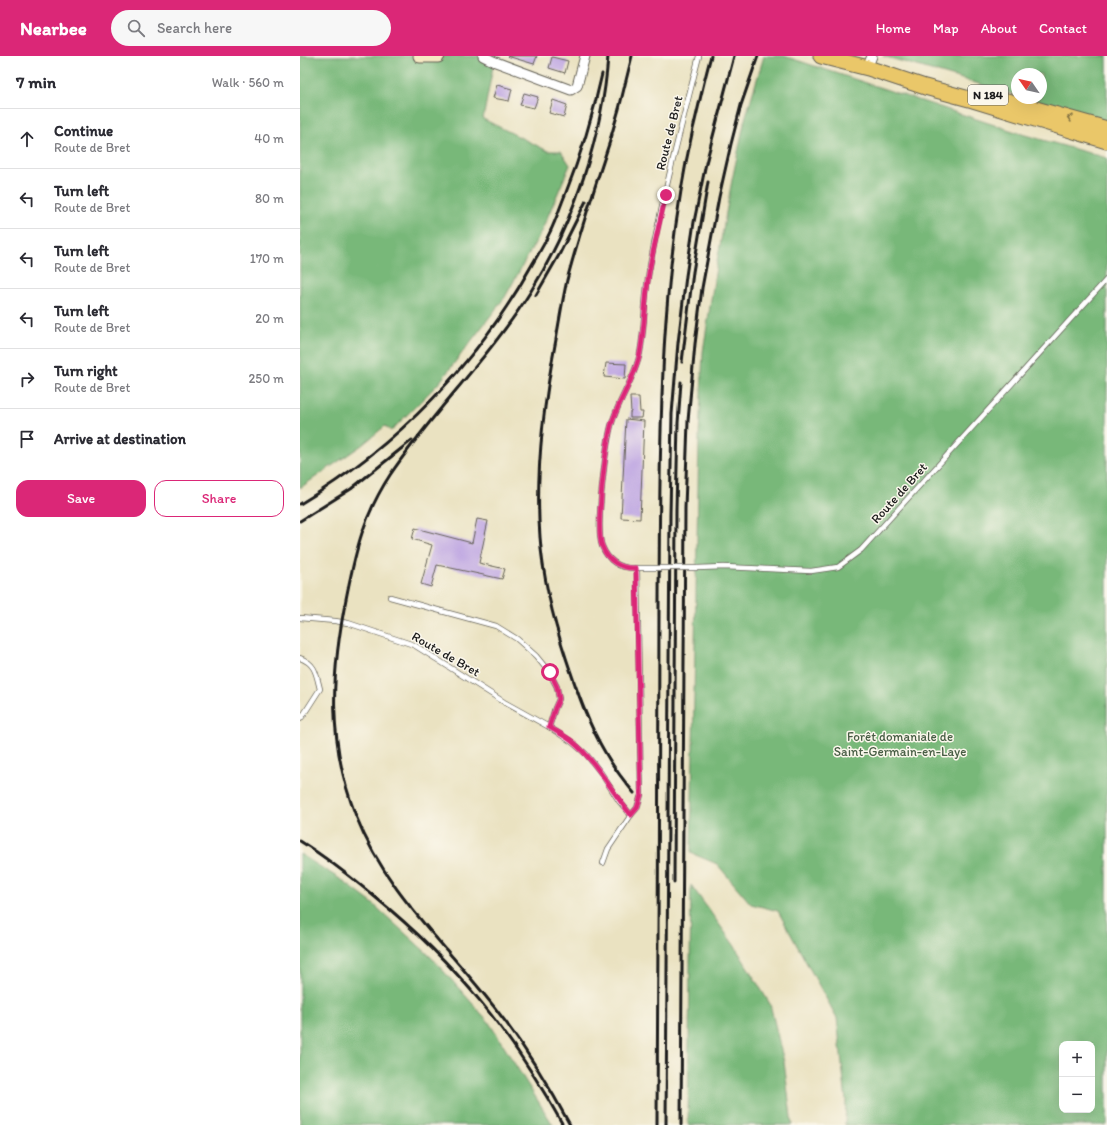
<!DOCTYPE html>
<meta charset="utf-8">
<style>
body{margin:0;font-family:Itim,sans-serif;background:#f7f7f7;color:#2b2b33}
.controls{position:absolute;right:12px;bottom:12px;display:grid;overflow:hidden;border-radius:8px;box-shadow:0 4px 16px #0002}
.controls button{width:36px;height:36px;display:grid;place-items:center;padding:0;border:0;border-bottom:1px solid #e1e1e2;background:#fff;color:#2b2b33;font:20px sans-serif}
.compass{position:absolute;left:711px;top:12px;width:36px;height:36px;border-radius:50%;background:#fff;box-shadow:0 4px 16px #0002;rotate:304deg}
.stop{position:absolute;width:12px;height:12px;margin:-9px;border:3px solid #db2777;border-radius:50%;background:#fff}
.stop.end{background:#db2777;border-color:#fff;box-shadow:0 1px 4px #0008}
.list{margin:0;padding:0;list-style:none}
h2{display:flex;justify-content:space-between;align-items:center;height:52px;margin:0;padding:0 16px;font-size:17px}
h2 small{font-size:13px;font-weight:400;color:#7c7c81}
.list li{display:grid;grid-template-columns:26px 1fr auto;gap:12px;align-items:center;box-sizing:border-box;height:60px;padding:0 16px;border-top:1px solid #e1e1e2}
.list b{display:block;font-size:15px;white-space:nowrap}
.list p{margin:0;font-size:13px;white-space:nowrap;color:#7c7c81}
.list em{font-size:13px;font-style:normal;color:#7c7c81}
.actions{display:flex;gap:8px;padding:12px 16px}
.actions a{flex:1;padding:9px 0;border:1px solid #db2777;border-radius:12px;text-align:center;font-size:14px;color:#db2777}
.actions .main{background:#db2777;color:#fff}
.icon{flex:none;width:22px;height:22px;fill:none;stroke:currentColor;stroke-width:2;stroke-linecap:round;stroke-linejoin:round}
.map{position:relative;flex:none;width:807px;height:1069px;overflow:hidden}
header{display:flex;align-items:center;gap:24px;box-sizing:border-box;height:56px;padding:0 20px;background:#db2777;color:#fff}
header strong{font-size:19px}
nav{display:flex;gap:22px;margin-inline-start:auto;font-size:14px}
.search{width:280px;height:36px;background:#f7f7f7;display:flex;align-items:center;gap:10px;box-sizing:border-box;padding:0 14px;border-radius:22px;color:#7c7c81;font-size:15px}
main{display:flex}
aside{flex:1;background:#fff}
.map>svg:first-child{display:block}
.forest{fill:#78b879;stroke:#4a6a4a;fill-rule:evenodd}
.building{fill:#b59ae0}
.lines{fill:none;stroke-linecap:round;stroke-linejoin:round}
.lane-casing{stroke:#646156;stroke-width:6}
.street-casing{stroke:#646156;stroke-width:11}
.secondary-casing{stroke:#646156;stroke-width:15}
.primary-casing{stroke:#646156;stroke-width:17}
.lane{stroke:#fff;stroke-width:4.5}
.street{stroke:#fff;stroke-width:9}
.secondary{stroke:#f7e9c3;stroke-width:13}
.primary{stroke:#eac769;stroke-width:15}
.rail{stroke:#1c1c1c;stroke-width:3}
.lane-bridge-casing{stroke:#646156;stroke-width:6;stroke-linecap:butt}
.lane-bridge{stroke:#fff;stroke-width:4.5}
.oneway{stroke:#837242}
.route{stroke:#db2777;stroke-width:5}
.labels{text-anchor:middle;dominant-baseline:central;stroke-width:3;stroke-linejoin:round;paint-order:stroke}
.shield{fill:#fbf7ec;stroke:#5f5e5a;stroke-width:1}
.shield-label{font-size:12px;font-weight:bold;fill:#1c1c1c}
.street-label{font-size:13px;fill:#1c1c1c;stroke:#fbf7ec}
.park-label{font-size:13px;fill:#475d44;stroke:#fbf7ec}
</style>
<header>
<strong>Nearbee</strong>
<div class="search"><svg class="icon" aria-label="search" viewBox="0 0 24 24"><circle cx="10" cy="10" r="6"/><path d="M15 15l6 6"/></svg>Search here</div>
<nav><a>Home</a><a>Map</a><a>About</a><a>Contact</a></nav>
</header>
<main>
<aside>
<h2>7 min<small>Walk · 560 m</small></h2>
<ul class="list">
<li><svg class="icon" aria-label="ahead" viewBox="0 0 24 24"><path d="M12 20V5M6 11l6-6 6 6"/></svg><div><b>Continue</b><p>Route de Bret</p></div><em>40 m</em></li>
<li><svg class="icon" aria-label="left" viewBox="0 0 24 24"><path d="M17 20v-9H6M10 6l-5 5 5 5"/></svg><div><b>Turn left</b><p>Route de Bret</p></div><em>80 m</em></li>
<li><svg class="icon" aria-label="left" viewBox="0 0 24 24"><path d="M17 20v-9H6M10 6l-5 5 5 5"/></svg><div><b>Turn left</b><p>Route de Bret</p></div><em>170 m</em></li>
<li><svg class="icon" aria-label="left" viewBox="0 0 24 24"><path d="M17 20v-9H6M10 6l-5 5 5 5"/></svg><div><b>Turn left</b><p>Route de Bret</p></div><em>20 m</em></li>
<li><svg class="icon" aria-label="right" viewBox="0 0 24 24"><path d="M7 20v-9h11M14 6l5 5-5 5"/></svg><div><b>Turn right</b><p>Route de Bret</p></div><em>250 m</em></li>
<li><svg class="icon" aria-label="arrive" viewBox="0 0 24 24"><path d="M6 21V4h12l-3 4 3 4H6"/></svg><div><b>Arrive at destination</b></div></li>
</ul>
<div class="actions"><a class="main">Save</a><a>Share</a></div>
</aside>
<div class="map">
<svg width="807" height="1069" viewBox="0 0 807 1069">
<rect width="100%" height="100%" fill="#fbf7ec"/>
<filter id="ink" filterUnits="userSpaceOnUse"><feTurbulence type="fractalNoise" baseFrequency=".025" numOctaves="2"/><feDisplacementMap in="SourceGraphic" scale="8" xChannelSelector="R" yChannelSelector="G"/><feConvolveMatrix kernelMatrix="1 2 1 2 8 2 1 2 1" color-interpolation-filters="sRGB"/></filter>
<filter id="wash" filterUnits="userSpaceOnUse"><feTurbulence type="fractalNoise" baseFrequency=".012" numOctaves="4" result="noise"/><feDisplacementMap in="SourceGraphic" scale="16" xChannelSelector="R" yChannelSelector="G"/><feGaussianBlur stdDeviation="0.9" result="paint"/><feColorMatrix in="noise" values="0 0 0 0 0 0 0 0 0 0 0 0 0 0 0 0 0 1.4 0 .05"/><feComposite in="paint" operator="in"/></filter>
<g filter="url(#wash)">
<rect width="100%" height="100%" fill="#eae2c1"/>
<!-- forest -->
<g class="forest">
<polygon points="0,0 195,0 183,63 248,95 261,95 270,109 241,176 205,241 139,327 91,375 85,370 62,389 0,432"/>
<path d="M464,0H484L725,79L807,102V1069H545L546,1045L537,962L478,855L451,848L417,808L391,797L399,380L403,296L416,211L432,124L445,63ZM762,988H792V1054H762Z"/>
<polygon points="583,0 807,0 807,65 727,42 741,42 741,18 717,18 717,39"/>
<polygon points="0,798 40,823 72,847 131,901 188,965 253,1069 0,1069"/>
<polygon points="391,829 434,889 470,948 484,1006 492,1069 388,1069"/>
</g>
<g id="blocks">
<!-- building -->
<g class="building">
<polygon points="207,0 237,0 234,8"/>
<polygon points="252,1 268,5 265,17 249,12"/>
<polygon points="197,29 212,33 209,45 193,42"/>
<polygon points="224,37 238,41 234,52 220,49"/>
<polygon points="253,44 267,49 264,61 249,57"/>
<polygon points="306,307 326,308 325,323 304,321"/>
<polygon points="330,341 339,341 340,356 343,356 342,362 330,362 330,356 331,356"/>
<polygon points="326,363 344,365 340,463 321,462"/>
<polygon points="177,463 188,465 179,507 205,513 202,523 137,509 131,531 121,528 132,489 112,483 115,472 172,487"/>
</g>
</g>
</g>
<g filter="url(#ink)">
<use href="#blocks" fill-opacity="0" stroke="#646156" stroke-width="1"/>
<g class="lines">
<defs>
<g id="lane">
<polyline points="397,512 424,511 511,515 538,511 561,494 807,223"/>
<polyline points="90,541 196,570 217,583 236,600 249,616 257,631 259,643 255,652 249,671"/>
<path d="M0,562L35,565L48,567L114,589L138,604L204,646L249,671L272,686L286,698L301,717L319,745L331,759L337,752L341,739L337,512C320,513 308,505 302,490C295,472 306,390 311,370C318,344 335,322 340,297C345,270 344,242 349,215C362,143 381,71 399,0"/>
<path d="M0,602C16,608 16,618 20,633L2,661L0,662"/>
<polyline points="303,807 308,793 331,759"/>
</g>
<g id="street">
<polyline points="183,0 193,5 271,34 277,30 285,0"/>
<polyline points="570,5 572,0"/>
</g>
<polyline id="secondary" points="120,0 138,0"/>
<g id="primary">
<polyline points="521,0 568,12 625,31 673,44 807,85"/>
<polyline points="707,45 807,73"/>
</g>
</defs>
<!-- lane casing -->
<use href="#lane" class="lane-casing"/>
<!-- street casing -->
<use href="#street" class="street-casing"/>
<!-- secondary casing -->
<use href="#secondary" class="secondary-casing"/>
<!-- primary casing -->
<use href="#primary" class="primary-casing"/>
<!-- lane -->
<use href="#lane" class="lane"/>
<!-- street -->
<use href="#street" class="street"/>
<!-- secondary -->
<use href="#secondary" class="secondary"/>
<!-- primary -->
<use href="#primary" class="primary"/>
<!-- rail -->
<g class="rail">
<path d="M312,79C296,127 280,175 267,224C262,246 259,267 255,289C243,352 235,417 240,481C243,523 253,563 266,602C277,635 288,668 306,698C314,712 324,725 334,737"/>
<polyline points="310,84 319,53 332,0"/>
<polyline points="236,239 259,199 286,145"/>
<polyline points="382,306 393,216 408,126"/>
<path d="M0,448C97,390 178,307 233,207C239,197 245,187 250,176C256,164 260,151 265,139C281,99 293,59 302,18"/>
<polyline points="0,465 51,433 112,384"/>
<path d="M0,785C27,802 51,821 75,841C157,908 212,977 263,1069"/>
<polyline points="374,826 376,454 378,367 381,326"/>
<path d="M270,1069C245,1022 217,978 183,937C136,879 84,831 56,760C27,686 31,615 47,538C56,493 64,459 90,419C133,355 190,301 231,235C273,168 303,79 308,0"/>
<path d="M357,1069C358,895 359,720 359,546C360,388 358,228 393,73C399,49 404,24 411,0"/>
<polyline points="366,1069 370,459 372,358 378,287 386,220 394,166 406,107 434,0"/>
<polyline points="381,1069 385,452 388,365 395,288 402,232 419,141 431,88 441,49 458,0"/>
</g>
<defs>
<polyline id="lane-bridge" points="337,512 397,512"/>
</defs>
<!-- lane-bridge casing -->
<use href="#lane-bridge" class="lane-bridge-casing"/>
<!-- lane-bridge -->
<use href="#lane-bridge" class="lane-bridge"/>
</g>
<!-- one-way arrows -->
<defs><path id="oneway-chevron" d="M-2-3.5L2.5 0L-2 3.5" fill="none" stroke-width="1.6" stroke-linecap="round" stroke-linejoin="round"/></defs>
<use class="oneway" href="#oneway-chevron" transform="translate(770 62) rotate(-164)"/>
</g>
<g class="lines" filter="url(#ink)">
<!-- route -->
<path class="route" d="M250,616L257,631L259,643L255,652L249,671C257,676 266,680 273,686C297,706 311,735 331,759L337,752L341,739L336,512C320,513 308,505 302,490C295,472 306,390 311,370C318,344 335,323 340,297C345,270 345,242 349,216C354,190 360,164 366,139"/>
</g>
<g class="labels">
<!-- shield labels -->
<rect class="shield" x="668" y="29" width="40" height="20" rx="3"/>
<g class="shield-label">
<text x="688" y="39">N 184</text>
</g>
<!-- street labels -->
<g class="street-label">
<text transform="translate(369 77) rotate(-76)">Route de Bret</text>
<text transform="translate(599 437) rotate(-48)">Route de Bret</text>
<text transform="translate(146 598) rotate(30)">Route de Bret</text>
</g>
<!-- park labels -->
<g class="park-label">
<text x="600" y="680">Forêt domaniale de<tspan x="600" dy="15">Saint-Germain-en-Laye</tspan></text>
</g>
</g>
</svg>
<div class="controls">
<button>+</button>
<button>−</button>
</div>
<svg class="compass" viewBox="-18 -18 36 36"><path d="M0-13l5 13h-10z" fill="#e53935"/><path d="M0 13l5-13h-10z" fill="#7c7c81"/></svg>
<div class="stop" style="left:250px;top:616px"></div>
<div class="stop end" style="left:366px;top:139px"></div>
</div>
</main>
